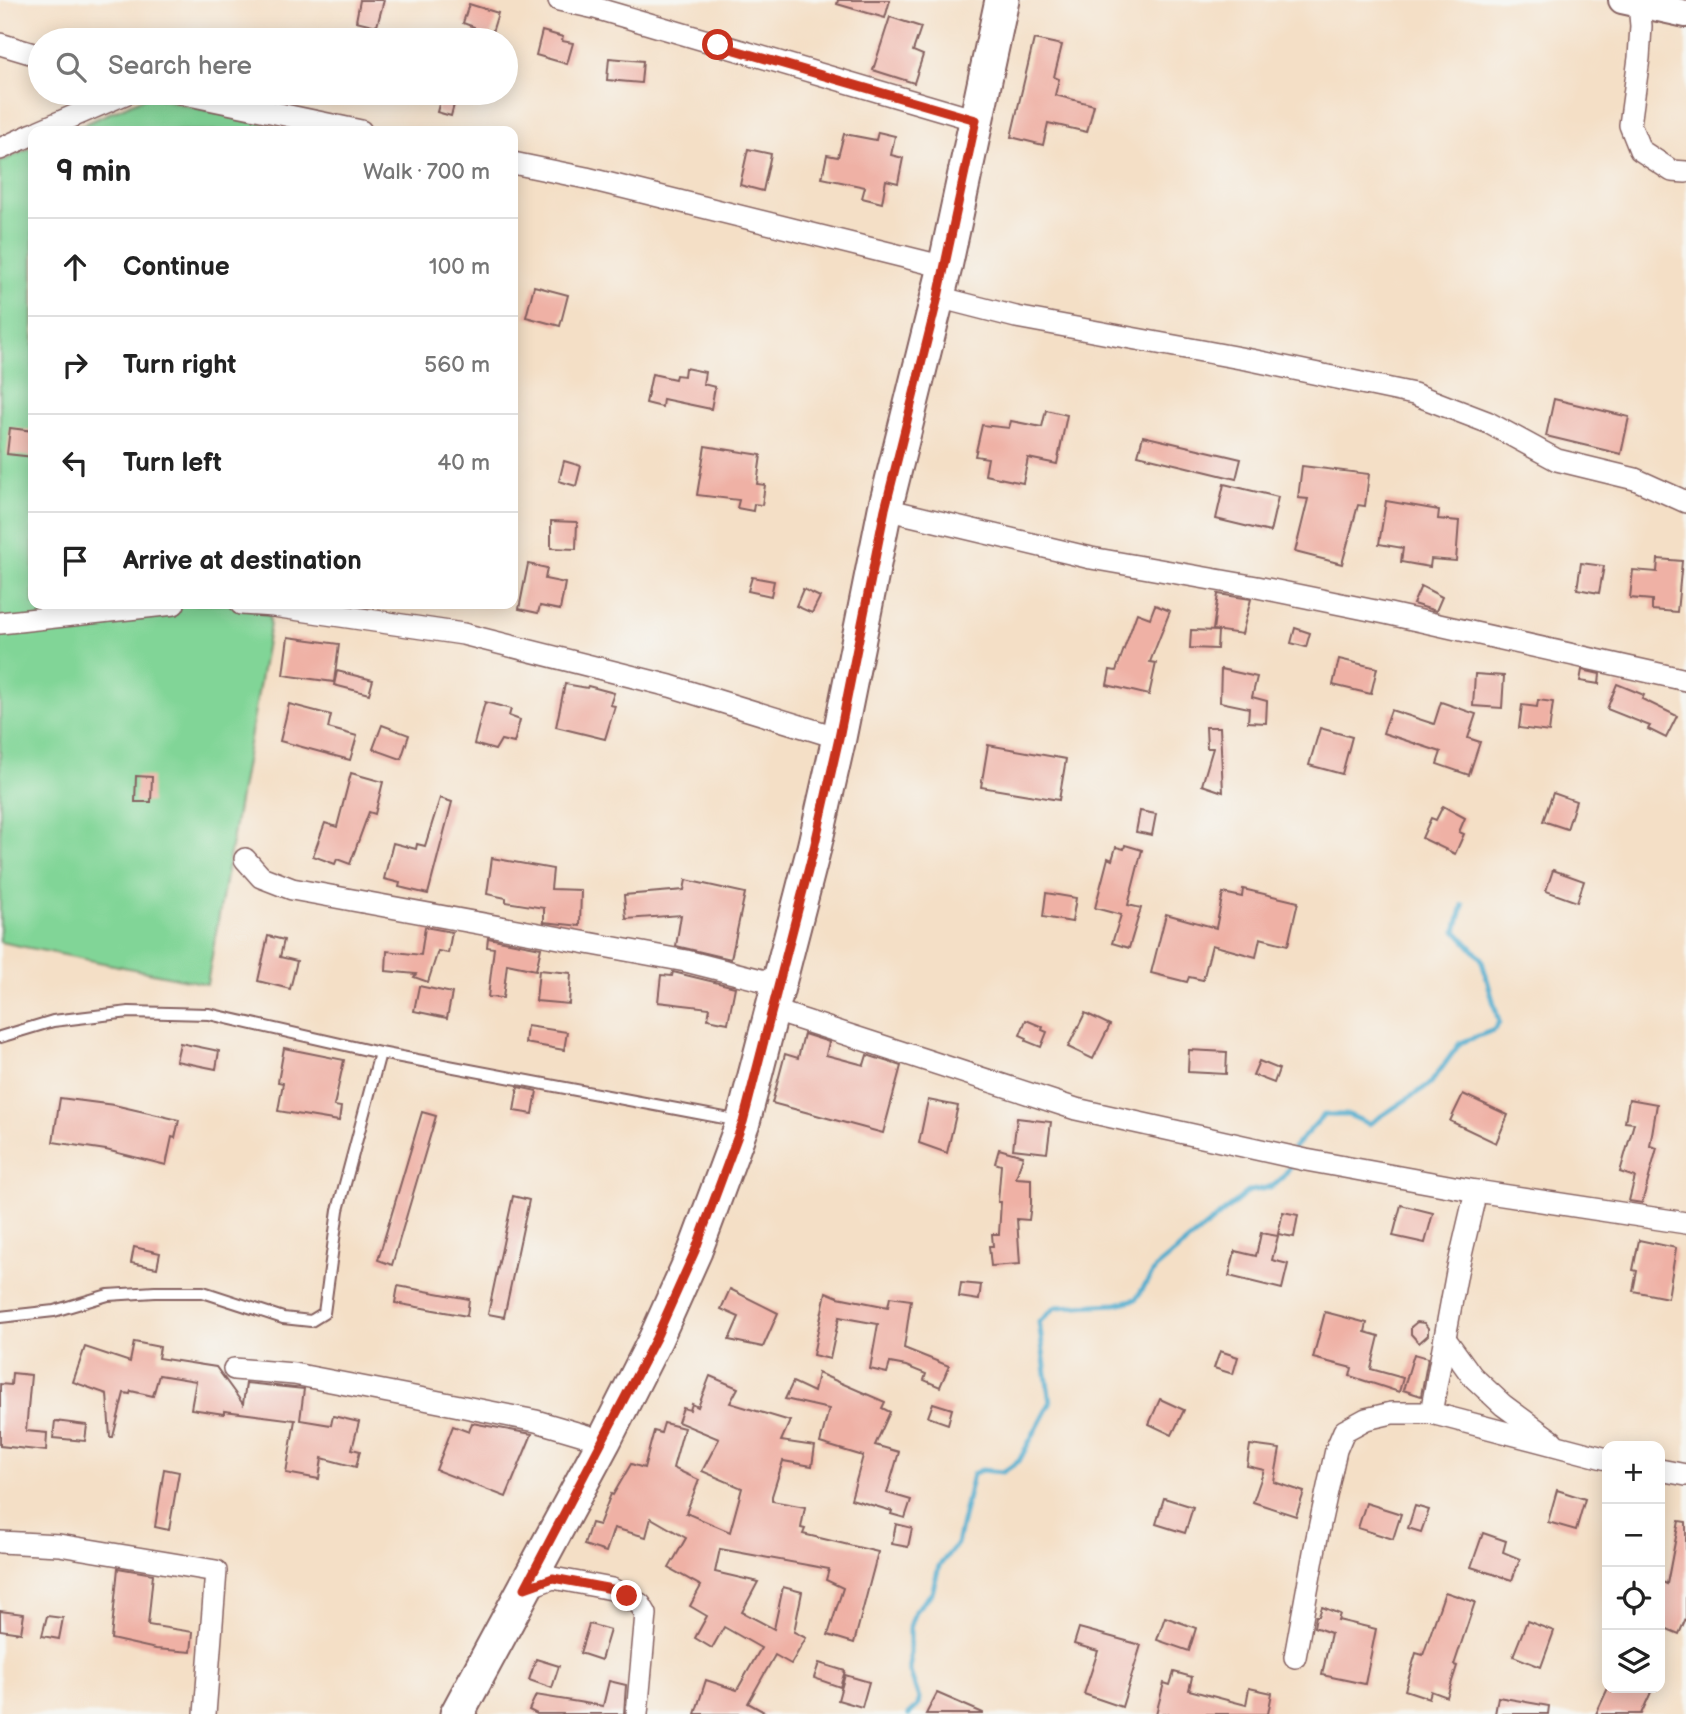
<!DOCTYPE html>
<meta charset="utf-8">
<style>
body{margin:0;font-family:"Balsamiq Sans",sans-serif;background:#f2f2f2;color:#222}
.controls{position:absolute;right:21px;bottom:21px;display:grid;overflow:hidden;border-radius:14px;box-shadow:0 4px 18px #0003}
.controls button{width:63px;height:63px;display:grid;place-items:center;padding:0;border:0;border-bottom:2px solid #e0e0e0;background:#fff;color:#222;font:35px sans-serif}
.stop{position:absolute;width:21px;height:21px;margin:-16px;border:5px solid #c8321e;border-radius:50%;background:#fff}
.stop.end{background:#c8321e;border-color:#fff;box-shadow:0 2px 7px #0008}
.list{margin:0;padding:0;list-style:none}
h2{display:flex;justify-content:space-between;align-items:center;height:91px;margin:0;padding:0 28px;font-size:30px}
h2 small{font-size:23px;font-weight:400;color:#767676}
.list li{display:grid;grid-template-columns:46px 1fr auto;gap:21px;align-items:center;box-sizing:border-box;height:98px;padding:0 28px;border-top:2px solid #e0e0e0}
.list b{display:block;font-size:26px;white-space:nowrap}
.list em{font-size:23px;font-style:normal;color:#767676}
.icon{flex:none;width:38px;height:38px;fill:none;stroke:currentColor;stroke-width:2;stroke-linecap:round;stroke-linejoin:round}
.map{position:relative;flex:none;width:1686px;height:1714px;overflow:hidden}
.search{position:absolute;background:#fff;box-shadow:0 4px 18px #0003;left:28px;top:28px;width:490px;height:77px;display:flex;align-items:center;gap:18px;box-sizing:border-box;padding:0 24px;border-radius:38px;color:#767676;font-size:26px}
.panel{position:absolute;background:#fff;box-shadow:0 4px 18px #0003;left:28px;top:126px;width:490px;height:483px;border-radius:14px}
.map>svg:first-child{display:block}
.green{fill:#81d597;stroke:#667a61;stroke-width:2}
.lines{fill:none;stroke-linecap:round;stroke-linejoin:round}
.stream{stroke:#4faccd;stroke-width:5}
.building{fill:#efb1a5}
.service-casing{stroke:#866261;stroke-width:14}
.minor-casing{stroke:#866261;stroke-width:24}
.tertiary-casing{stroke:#866261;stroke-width:30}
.primary-casing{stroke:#866261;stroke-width:37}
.service{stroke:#fff;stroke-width:10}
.minor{stroke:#fff;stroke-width:21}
.tertiary{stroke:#fff;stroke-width:26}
.primary{stroke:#fff;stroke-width:33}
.route{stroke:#c8321e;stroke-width:9}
</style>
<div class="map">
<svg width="1686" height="1714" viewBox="0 0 1686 1714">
<rect width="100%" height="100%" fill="#f6f6f2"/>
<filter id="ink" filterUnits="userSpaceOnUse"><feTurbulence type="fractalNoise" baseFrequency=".0143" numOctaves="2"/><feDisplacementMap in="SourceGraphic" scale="14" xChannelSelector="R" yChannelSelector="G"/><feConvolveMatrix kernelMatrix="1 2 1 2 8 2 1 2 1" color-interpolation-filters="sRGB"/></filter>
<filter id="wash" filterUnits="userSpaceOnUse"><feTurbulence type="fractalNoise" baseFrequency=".00686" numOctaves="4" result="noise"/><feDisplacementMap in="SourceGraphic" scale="28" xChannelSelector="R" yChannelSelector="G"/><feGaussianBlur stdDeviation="1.57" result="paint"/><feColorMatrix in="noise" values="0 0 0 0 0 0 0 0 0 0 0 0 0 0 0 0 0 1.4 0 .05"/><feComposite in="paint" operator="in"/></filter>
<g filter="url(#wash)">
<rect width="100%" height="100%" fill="#f4dfc6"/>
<!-- green -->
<g class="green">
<polygon points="148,96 294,131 69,131"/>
<polygon points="33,147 33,604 269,604 270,624 207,984 0,942 0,162"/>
</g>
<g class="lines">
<!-- stream -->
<g class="stream">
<polyline points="1294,1147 1324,1115 1349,1115 1369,1124 1430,1084 1460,1043 1494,1030 1499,1022 1481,958 1456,931 1463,905"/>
<path d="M909,1714L918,1706L919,1698L910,1672V1626L915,1611L932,1593L939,1566L957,1544L973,1474L981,1470L1003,1472L1019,1461L1050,1403L1039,1322L1056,1307L1117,1304L1136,1299L1156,1268L1249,1191C1274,1188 1278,1186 1291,1165"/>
</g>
</g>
<g id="blocks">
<!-- building -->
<g class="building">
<polygon points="360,0 384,0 377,26 356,21"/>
<polygon points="838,0 890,0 885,18 837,4"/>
<polygon points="469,4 498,13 490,39 473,34 474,27 463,23"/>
<polygon points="890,17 921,27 913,51 923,55 914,83 873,70"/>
<polygon points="542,31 563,37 562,41 573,43 567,64 536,55"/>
<polygon points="1034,39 1062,45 1054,77 1059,79 1055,95 1094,105 1087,132 1048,123 1043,145 1011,137"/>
<polygon points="609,58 643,61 641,83 607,80"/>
<polygon points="442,93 457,93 451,116 437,112"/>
<polygon points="878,132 895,136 891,155 903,158 898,183 886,180 882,203 862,198 865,187 822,178 827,155 838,157 844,134 876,140"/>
<polygon points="748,149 771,154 763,191 740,185"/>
<polygon points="534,286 568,295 560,326 526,317"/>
<polygon points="685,368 705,372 703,384 715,387 711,409 663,399 662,407 646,403 652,374 675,379 676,375 684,376"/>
<polygon points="1554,399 1629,417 1621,454 1546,436"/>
<polygon points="1046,410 1067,415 1057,464 1028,458 1023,483 985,475 988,458 975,456 982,425 1009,428 1011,421 1042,427"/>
<polygon points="10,428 33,431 33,457 7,454"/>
<polygon points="1143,436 1241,459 1236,479 1138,455"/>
<polygon points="705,446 761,455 757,484 765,485 762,505 754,504 753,511 737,508 739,500 697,495"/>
<polygon points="564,461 581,466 576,486 559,481"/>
<polygon points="1302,466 1369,474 1365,506 1358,505 1342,564 1295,552 1308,499 1298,498"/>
<polygon points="1224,484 1278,497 1270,532 1216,519"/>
<polygon points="1386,501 1439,510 1438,519 1459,521 1456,561 1431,559 1430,567 1401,562 1403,548 1379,544"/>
<polygon points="551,521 577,522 576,549 551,548"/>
<polygon points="1658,559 1682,561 1677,612 1652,610 1652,600 1630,598 1633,570 1657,572"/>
<polygon points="1581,563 1604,566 1599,593 1577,589"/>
<polygon points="528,564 547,568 545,579 565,583 560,610 540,606 538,613 519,609"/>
<polygon points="752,577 774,581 771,596 748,591"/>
<polygon points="1421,586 1442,597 1436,611 1413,604"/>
<polygon points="803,589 820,597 812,613 796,606"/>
<polygon points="1218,594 1251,599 1242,634 1213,630"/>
<polygon points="1155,605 1170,611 1150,662 1156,663 1149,695 1107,685 1110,670 1116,671 1137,613 1150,618"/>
<polygon points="1295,628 1310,633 1306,647 1291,643"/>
<polygon points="1191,630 1218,631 1217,649 1190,648"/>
<polygon points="288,637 339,644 334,682 283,675"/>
<polygon points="1339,659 1377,668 1371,694 1333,685"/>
<polygon points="1221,669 1257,677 1252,697 1267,701 1266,723 1248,722 1249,708 1220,702"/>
<polygon points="1582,670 1600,674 1599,684 1580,681"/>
<polygon points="337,671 373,680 369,694 334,685"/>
<polygon points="1475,674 1504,676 1502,708 1473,706"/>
<polygon points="565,684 587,688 588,686 614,693 610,705 615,706 605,739 556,727"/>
<polygon points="1617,684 1644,695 1642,699 1677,716 1666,738 1648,729 1650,726 1607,709"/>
<polygon points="1538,700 1553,702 1549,732 1519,728 1522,705 1537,707"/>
<polygon points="485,702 511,709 509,716 520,720 514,743 501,740 495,750 474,744"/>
<polygon points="1441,702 1476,714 1468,738 1480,742 1469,775 1437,764 1441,752 1383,733 1391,710 1434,724"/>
<polygon points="289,704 331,715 328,728 357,736 350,760 280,741"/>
<polygon points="382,725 409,735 401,759 373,749"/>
<polygon points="1206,727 1220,727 1223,792 1202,785 1213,748 1207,748"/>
<polygon points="1320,728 1352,737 1342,774 1309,765"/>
<polygon points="988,745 1066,759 1059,800 981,787"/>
<polygon points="351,773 383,782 375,814 369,812 350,864 337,859 335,864 313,856 325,823 337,827"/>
<polygon points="136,776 152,777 151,802 135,802"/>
<polygon points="1553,793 1576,801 1567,829 1543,821"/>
<polygon points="440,798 452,802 428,894 399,887 400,883 384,879 393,843 416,849 417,844 425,846"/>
<polygon points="1443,806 1465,818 1459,832 1464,834 1455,854 1422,838 1431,818 1436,820"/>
<polygon points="1140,811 1156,814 1152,835 1136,832"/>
<polygon points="1125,845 1142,850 1128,905 1141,908 1129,948 1112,943 1121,915 1095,908 1108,858 1112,860 1116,847 1124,849"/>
<polygon points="492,858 553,869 551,889 581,890 580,926 544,922 544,908 506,902 506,898 487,894"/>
<polygon points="1553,870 1584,881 1577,902 1546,891"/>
<polygon points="686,880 745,893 731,959 676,946 681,915 626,919 624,895 684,890"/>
<polygon points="1243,889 1298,902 1288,945 1260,938 1256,957 1212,945 1203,980 1189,977 1187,982 1151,973 1166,914 1216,928 1223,893 1242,897"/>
<polygon points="1046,893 1076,898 1072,922 1043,917"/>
<polygon points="425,927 452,932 448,953 438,951 428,982 414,977 416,974 386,971 387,951 421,955"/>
<polygon points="268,936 284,940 280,957 297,961 290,989 258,981"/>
<polygon points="488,938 541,948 536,970 507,964 503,998 488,997 494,948 487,947"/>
<polygon points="539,970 571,973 569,1004 536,1001"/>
<polygon points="673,972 735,987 728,1023 708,1019 710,1008 658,1002 661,975 672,976"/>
<polygon points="419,986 452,993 447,1018 414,1011"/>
<polygon points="1085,1013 1110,1025 1093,1059 1068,1047"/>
<polygon points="1026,1020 1043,1027 1042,1030 1047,1032 1041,1047 1026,1041 1027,1038 1020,1035"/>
<polygon points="527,1026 567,1032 564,1050 525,1043"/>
<polygon points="804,1034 829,1042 826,1055 864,1065 867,1055 901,1066 883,1133 772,1103 785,1054 798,1058"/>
<polygon points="180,1043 219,1051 216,1069 176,1061"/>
<polygon points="284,1048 344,1060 334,1106 341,1107 339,1121 278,1111 283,1083 278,1082"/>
<polygon points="1189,1050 1227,1052 1226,1074 1188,1072"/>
<polygon points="1259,1061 1279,1069 1274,1083 1253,1075"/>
<polygon points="518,1087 537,1091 533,1114 514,1111"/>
<polygon points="1463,1094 1508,1115 1496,1143 1450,1121"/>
<polygon points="60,1098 114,1105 179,1120 175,1138 172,1137 166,1165 106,1150 53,1142"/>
<polygon points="1629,1099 1657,1104 1650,1146 1657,1148 1642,1203 1629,1201 1635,1177 1620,1172 1634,1123 1625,1122"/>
<polygon points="928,1100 958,1106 947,1153 919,1143"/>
<polygon points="422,1112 436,1116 392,1265 378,1260"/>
<polygon points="1017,1118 1051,1122 1047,1153 1013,1149"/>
<polygon points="999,1149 1023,1156 1016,1178 1031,1179 1031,1204 1029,1220 1017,1219 1020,1264 991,1266 989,1246 993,1246 992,1234 999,1234 1001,1202 998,1202 1001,1165 995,1163"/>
<polygon points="513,1196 529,1200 504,1317 488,1314"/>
<polygon points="1401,1205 1433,1213 1425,1243 1393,1236"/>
<polygon points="1283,1212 1298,1215 1294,1237 1278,1234"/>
<polygon points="1261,1233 1278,1236 1272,1260 1288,1264 1282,1289 1229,1276 1235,1251 1256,1256"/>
<polygon points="1639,1240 1676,1248 1668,1298 1633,1291 1637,1271 1633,1270"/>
<polygon points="134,1247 160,1253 157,1268 131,1263"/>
<polygon points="961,1283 981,1285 979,1300 959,1297"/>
<polygon points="398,1286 469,1299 467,1316 395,1303"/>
<polygon points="730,1289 778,1313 763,1347 729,1340 739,1317 721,1309"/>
<polygon points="826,1292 838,1297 888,1307 890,1297 911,1300 904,1348 949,1366 940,1387 924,1380 926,1374 906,1366 890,1363 887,1373 870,1369 878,1324 839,1317 830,1359 813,1355"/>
<polygon points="1325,1312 1367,1323 1365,1332 1379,1336 1371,1369 1403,1378 1399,1392 1350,1376 1352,1368 1313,1358"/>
<polygon points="1417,1322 1424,1323 1428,1328 1428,1335 1419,1343 1411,1334 1411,1327"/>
<polygon points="134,1342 160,1347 158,1358 216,1367 243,1404 246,1383 304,1389 300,1420 331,1425 333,1416 359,1422 352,1449 360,1451 356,1467 322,1458 319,1479 286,1473 295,1420 224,1411 224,1414 191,1409 196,1381 159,1375 153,1396 131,1391 130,1394 124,1393 113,1437 110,1437 107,1394 73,1382 85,1347 130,1362"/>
<polygon points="1220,1351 1238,1357 1233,1374 1214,1368"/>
<polygon points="1414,1354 1428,1358 1421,1396 1403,1390"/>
<polygon points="12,1373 31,1375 26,1431 47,1433 46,1451 0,1446 0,1384 11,1385"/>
<polygon points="818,1373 885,1402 882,1408 890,1412 875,1445 899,1452 887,1493 911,1500 905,1518 891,1514 892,1511 851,1499 863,1456 820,1443 829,1409 785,1399 793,1382 814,1392"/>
<polygon points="710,1376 738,1388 730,1403 790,1421 781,1441 815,1446 812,1466 783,1461 772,1496 772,1501 805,1507 801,1528 805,1529 803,1534 878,1552 854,1643 828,1635 843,1588 826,1580 829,1569 720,1549 715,1572 758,1582 742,1612 774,1629 783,1587 802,1592 794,1632 806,1638 791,1664 775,1655 748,1703 768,1714 695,1714 706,1680 737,1690 761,1648 724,1627 712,1648 695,1638 707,1616 690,1606 701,1586 669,1568 686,1538 651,1518 646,1537 614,1528 606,1552 584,1545 591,1523 599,1525 611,1494 613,1495 631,1464 644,1468 654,1431 661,1433 664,1423 684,1428 673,1468 699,1480 686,1513 730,1532 742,1488 702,1471 719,1439 678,1422 683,1408 690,1410 692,1404 698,1407"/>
<polygon points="1160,1399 1184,1410 1172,1435 1149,1424"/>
<polygon points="933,1403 952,1409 948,1424 928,1417"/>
<polygon points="55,1421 87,1425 85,1441 53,1438"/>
<polygon points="472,1423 532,1434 506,1497 436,1470 453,1426 469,1432"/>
<polygon points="1250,1445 1280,1449 1274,1482 1304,1492 1296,1516 1253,1502 1264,1470 1247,1466"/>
<polygon points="164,1469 179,1472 169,1530 155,1527"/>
<polygon points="1557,1490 1585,1499 1576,1530 1548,1522"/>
<polygon points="1164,1498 1193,1507 1185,1533 1156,1524"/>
<polygon points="1366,1503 1401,1514 1393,1539 1358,1528"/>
<polygon points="1415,1506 1429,1510 1421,1532 1408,1528"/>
<polygon points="1679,1521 1686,1522 1686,1618 1679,1634 1660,1626 1660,1581 1667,1584"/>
<polygon points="896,1524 912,1528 908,1547 892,1544"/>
<polygon points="1483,1533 1506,1541 1503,1552 1520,1559 1512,1580 1471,1567"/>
<polygon points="118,1568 153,1574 148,1625 193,1632 191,1652 156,1649 111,1639"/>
<polygon points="1445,1592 1475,1602 1454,1665 1457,1666 1447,1697 1431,1691 1429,1698 1405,1690 1416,1653 1423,1655"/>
<polygon points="1322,1607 1340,1614 1338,1620 1376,1629 1365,1684 1322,1675 1331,1633 1314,1627 1316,1616 1319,1616"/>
<polygon points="0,1611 24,1614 21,1633 0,1630"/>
<polygon points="47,1616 63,1618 59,1639 42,1636"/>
<polygon points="1165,1617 1196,1628 1189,1651 1157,1640"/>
<polygon points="1527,1621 1554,1631 1541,1667 1513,1656"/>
<polygon points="589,1624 610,1630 601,1660 580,1653"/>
<polygon points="1079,1628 1141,1645 1122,1707 1084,1694 1098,1651 1074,1644"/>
<polygon points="536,1659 559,1666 552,1688 529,1680"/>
<polygon points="819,1663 845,1671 840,1687 814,1678"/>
<polygon points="1174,1672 1192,1677 1189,1690 1246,1705 1249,1688 1272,1693 1268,1714 1156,1714 1164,1683 1170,1685"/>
<polygon points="845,1675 869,1682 862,1707 838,1700"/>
<polygon points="609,1681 626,1685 624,1714 537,1714 529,1710 536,1695 603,1706"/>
<polygon points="1608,1688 1653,1688 1641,1714 1596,1714"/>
<polygon points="937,1693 983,1713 983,1714 926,1714"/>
<polygon points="1498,1697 1549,1706 1548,1714 1495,1714"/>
</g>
</g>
</g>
<g filter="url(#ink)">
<use href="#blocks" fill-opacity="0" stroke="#866261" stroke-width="2"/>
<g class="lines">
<defs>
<g id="service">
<polyline points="0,1037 53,1021 129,1012 209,1014 380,1053 740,1121"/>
<polyline points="0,1317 54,1311 108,1295 155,1292 203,1292 283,1318 311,1321 324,1313 338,1210 380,1053"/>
</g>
<g id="minor">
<polyline points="559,0 595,8 976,120"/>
<polyline points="1639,4 1641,26 1639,58 1630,125 1640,150 1672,171 1686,172"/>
<polyline points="0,44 40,56"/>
<polyline points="180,93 361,131"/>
<polyline points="39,131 127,93"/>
<polyline points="0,149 33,134"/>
<polyline points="513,163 586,178 945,267"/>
<polyline points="938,297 1016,317 1251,360 1414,394 1487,422 1557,460 1635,479 1686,502"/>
<polyline points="885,509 1091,558 1257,587 1385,613 1686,680"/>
<polyline points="241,604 273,606 463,634 670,686 839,738"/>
<polyline points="0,623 174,604"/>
<polyline points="245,859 261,877 292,889 686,961 777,984"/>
<polyline points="772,1010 1076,1109 1306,1160 1476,1191 1686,1223"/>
<polyline points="1446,1340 1472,1376 1503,1405 1552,1441"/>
<polyline points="234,1369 294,1374 414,1397 536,1421 604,1441"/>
<polyline points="1431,1413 1607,1459"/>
<polyline points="1660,1470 1686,1475"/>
<polyline points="0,1542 59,1545 216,1571 205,1714"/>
<polyline points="525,1588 553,1578 612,1589 640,1604 646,1614 637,1714"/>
<polyline points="1295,1657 1315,1547 1336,1450 1344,1431 1366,1419 1392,1413 1431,1413 1457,1272 1476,1191"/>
</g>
<polyline id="tertiary" points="1622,0 1686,14"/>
<polyline id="primary" points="457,1714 604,1441 656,1338 695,1251 743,1122 814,848 839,738 885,509 945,267 1002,0"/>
</defs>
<!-- service casing -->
<use href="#service" class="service-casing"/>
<!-- minor casing -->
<use href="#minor" class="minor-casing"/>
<!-- tertiary casing -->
<use href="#tertiary" class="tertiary-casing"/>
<!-- primary casing -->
<use href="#primary" class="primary-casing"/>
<!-- service -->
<use href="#service" class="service"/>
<!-- minor -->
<use href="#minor" class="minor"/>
<!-- tertiary -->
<use href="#tertiary" class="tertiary"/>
<!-- primary -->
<use href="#primary" class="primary"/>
</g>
</g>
<g class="lines" filter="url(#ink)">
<!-- route -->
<polyline class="route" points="627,1596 612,1589 553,1578 525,1588 656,1338 695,1251 743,1122 814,848 839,738 885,509 938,297 976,120 718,45"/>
</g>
</svg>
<div class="controls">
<button>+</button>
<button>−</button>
<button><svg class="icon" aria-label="locate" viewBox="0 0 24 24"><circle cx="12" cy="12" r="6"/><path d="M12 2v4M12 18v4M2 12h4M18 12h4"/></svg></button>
<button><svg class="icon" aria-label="layers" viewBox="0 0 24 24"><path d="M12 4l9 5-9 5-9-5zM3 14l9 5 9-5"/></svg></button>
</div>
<div class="stop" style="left:718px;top:45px"></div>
<div class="stop end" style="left:627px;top:1596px"></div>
<div class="search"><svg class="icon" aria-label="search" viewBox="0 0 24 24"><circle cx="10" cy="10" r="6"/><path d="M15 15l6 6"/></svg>Search here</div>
<section class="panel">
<h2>9 min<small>Walk · 700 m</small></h2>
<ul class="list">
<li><svg class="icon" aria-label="ahead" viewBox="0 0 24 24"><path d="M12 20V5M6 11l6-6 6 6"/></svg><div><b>Continue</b></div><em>100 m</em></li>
<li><svg class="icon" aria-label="right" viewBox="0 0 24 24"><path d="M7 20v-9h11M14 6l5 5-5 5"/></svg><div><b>Turn right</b></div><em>560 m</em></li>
<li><svg class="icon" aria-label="left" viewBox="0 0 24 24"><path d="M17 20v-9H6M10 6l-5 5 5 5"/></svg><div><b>Turn left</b></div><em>40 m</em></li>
<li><svg class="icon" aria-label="arrive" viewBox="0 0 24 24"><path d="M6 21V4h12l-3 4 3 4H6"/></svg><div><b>Arrive at destination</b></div></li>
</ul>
</section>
</div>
